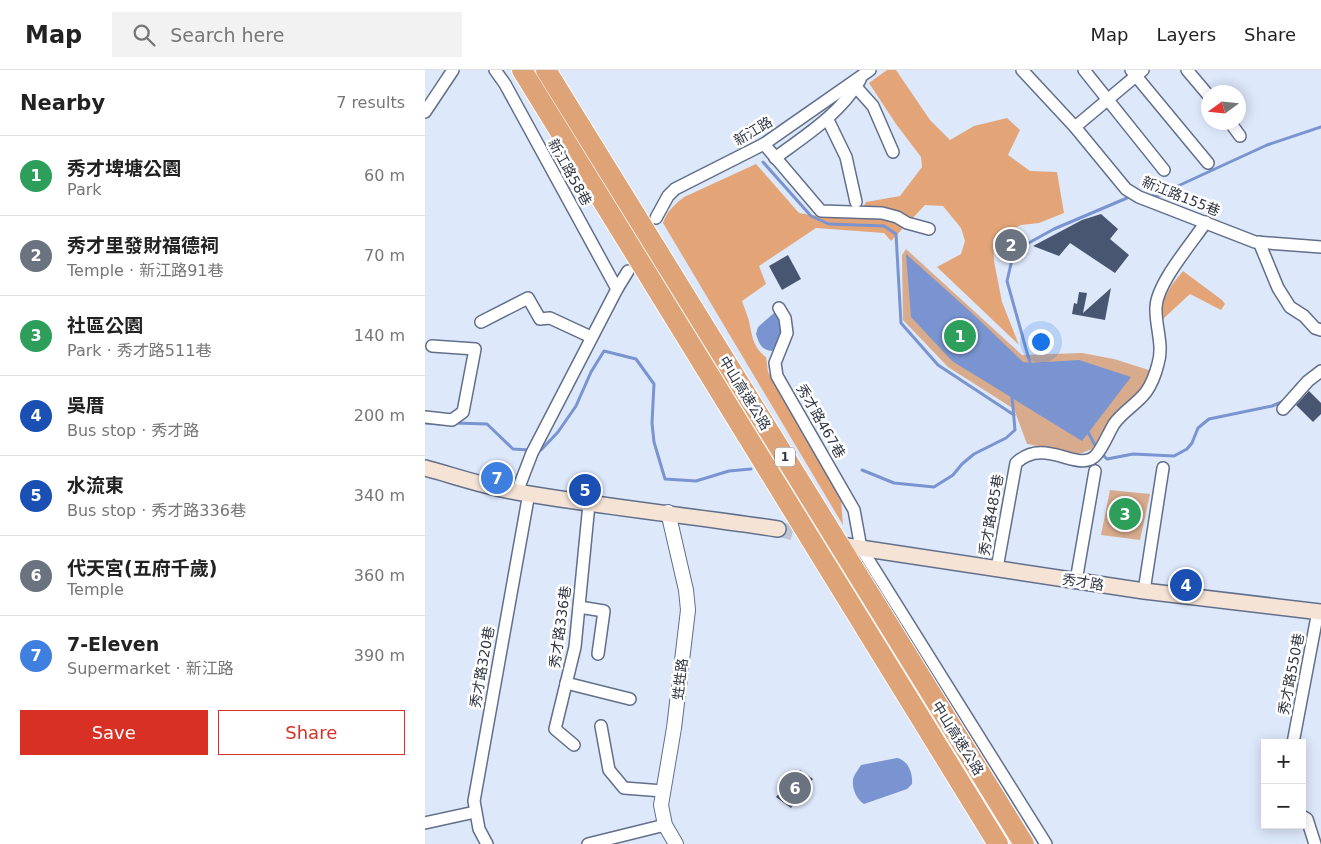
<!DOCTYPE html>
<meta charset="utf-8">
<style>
body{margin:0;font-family:"DejaVu Sans","Noto Sans TC",sans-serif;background:#f2f2f2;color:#222}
.controls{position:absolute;right:15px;bottom:15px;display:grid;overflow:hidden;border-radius:0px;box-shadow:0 2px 12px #0003}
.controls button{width:45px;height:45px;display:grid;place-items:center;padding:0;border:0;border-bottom:1px solid #e0e0e0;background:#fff;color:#222;font:25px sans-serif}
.compass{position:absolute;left:776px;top:15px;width:45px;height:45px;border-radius:50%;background:#fff;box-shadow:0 2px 12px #0003;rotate:255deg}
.you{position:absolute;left:615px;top:271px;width:18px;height:18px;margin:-12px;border:4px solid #fff;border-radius:50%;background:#1a73e8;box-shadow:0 0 0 8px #1a73e833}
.badge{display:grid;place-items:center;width:32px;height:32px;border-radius:50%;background:#d93025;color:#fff;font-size:16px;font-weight:700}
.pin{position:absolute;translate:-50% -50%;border:2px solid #fff;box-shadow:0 1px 5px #0006}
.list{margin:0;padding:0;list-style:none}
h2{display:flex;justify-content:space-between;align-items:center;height:65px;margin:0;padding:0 20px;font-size:21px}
h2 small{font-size:16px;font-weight:400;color:#767676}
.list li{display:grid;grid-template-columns:32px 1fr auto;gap:15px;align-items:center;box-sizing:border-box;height:80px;padding:0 20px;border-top:1px solid #e0e0e0}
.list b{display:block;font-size:19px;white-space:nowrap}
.list p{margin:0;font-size:16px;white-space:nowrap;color:#767676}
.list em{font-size:16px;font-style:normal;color:#767676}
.actions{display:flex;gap:10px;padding:15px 20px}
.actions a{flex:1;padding:11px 0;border:1px solid #d93025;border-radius:0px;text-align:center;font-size:18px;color:#d93025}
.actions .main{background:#d93025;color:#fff}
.icon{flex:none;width:28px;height:28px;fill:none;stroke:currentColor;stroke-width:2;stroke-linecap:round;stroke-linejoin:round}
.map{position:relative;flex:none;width:896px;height:774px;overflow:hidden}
header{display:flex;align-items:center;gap:30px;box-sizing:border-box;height:70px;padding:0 25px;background:#fff;border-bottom:1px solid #e0e0e0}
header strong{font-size:24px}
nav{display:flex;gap:28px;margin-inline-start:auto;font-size:18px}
.search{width:350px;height:45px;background:#f2f2f2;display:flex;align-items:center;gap:12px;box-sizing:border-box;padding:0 18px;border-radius:0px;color:#767676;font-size:19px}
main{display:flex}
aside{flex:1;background:#fff}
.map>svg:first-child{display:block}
.green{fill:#d7ab8c}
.forest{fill:#e3a578}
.water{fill:#7994d0}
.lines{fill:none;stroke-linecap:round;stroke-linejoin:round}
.stream{stroke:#7994d0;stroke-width:3}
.building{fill:#495671}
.secondary-tunnel{stroke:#bbc5d6;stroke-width:15;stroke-dasharray:15 8;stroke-linecap:butt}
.minor-casing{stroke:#616f8b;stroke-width:14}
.tertiary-casing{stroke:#616f8b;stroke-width:16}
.secondary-casing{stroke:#616f8b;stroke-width:18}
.motorway-casing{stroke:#fff;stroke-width:22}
.minor{stroke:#fff;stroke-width:11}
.tertiary{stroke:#fff;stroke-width:14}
.secondary{stroke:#f5e3d6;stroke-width:15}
.motorway{stroke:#dfa378;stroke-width:20}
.labels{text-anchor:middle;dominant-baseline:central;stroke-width:5;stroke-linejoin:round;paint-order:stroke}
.shield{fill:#fff;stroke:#6e737b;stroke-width:1}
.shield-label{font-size:12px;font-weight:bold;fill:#303743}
.street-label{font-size:14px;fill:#303743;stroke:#fff}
</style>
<header>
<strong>Map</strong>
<div class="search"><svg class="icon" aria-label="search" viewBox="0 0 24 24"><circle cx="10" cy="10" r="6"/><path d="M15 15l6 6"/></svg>Search here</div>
<nav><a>Map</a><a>Layers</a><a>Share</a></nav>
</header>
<main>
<aside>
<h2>Nearby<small>7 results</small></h2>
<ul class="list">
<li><span class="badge" style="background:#2e9e5b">1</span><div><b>秀才埤塘公園</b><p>Park</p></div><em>60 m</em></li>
<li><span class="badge" style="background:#6b7280">2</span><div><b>秀才里發財福德祠</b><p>Temple · 新江路91巷</p></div><em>70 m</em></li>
<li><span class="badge" style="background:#2e9e5b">3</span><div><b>社區公園</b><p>Park · 秀才路511巷</p></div><em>140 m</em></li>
<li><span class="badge" style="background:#1a4fb4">4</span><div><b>吳厝</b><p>Bus stop · 秀才路</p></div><em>200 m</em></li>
<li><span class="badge" style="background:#1a4fb4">5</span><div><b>水流東</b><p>Bus stop · 秀才路336巷</p></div><em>340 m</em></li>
<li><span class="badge" style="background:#6b7280">6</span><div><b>代天宮(五府千歲)</b><p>Temple</p></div><em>360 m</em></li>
<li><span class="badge" style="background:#3f7fe0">7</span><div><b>7-Eleven</b><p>Supermarket · 新江路</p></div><em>390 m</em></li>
</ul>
<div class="actions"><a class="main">Save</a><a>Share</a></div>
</aside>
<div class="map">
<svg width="896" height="774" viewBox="0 0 896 774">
<rect width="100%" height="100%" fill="#dee8fb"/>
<!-- green -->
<g class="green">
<polygon points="481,179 597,285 657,283 689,289 727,301 721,315 687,350 667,379 654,384 602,374 589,339 523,297 478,250 477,185"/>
<polygon points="685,420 725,424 715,470 676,465"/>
</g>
<!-- forest -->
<g class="forest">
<path d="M462,0H471L505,50L525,70L549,56L582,48L595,60L583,85L605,101L632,102L639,143L614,153L596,155L568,169L569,191L577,232L594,275L512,197L536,184L540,171L536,158L518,136L500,135L466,171L459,163L391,158L334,196L341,214L317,231C319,237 322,244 324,251C327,265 328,278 341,287L343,302L416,429L418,455L238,153C242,141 250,134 259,127L331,94L374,143L398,147L432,149L441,132L475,126L497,97L496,87L471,54L444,13Z"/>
<polygon points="758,201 797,230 800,234 796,240 765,224 738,249 736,235 746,216"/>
</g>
<!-- water -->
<g class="water">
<polygon points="481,184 548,244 598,292 605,293 654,290 706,307 657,371 527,291 486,247"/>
<path d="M349,243C362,252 356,271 347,281C336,280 334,273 331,264L333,257Z"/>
<path d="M472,688C483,690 488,703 487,714L482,719L439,734C432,730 427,719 428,711C428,706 433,700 436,695Z"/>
</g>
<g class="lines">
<!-- stream -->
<g class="stream">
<polyline points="338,92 386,146 404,154 459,156 471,164 476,253 513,295 589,345"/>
<polyline points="726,126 737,125 755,115 842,75 896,57"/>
<polyline points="603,296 605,293 582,211 589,181 629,159 702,128"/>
<polyline points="0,353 16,354"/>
<polyline points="29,353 62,354 88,379 105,380"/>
<polyline points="660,360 663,362 672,379 682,389 708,384 749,386 762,379 767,373 773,358 784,349 847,336 859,331 873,314"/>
<polyline points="111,380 116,380 133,362 151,336 166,302 179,281 211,289 229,314 227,353 229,372 240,409 271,411 304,401 326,399"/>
<polyline points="437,400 469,413 509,417 528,405 537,394 549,384 581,368 590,360 587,327 589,324"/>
</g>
</g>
<!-- building -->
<g class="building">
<polygon points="676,144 693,159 685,169 704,185 690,203 645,173 634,186 608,176 657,150"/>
<polygon points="590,166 595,179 582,183 577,171"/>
<polygon points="363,185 376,209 357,220 344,196"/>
<polygon points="686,218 680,250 647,244 649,233 652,234 654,222 662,223 658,243"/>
<polygon points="884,321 896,333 896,344 888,352 871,335"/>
<polygon points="375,700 388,709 366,738 351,727"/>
</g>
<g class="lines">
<!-- secondary-tunnel -->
<polyline class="secondary-tunnel" points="353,459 389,468"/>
<defs>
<g id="minor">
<polyline points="70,0 80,14 192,219"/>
<polyline points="597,0 650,57 701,119 714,127 830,172 896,177"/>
<polyline points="659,0 739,100"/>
<polyline points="706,0 783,93"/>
<polyline points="762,0 784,26"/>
<polyline points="431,17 448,36 468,82"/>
<polyline points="0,42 28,0"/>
<polyline points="403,50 421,87 431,132"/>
<polyline points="805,52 815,66"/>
<polyline points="650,57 718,0"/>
<polyline points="339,74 396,141 457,143 472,147 482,153 504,159"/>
<path d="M350,88C381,65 414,45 435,10"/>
<polyline points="231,148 243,126 250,119 339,74 445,0"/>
<polyline points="834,172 853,218 865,237 879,246 890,258 896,260"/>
<polyline points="354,238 360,248 362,263 350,293 352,306 429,440 436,478 621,774"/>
<polyline points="56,252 103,228 115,249 125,248 166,267"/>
<polyline points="858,339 883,311 896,301"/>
<polyline points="0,347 27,350 38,342 50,279 7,276"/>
<polyline points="92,422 107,383 192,219 203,201"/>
<path d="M572,498L591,393C621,365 655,406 672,384C679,375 683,364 689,354C697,342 712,334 721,322C726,315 731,302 733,294C739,275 730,256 731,237C732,213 767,173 781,152"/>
<polyline points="651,511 670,401"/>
<polyline points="719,521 738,398"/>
<polyline points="154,537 179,541 173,584"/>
<polyline points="141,613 205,629"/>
<polyline points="176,656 184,700 199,718 238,721"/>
<polyline points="868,673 893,541"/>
<polyline points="149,675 130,659 150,577 164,434"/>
<polyline points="877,746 882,749 890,774"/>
<polyline points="0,753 50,742"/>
<polyline points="62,774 54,759 49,731 104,423"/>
<polyline points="163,774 240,755"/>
</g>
<polyline id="tertiary" points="243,442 261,520 263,540 249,658 236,735 240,755 251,774"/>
<g id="secondary">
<path d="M0,398C30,406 61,417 92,422C179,437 266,446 353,459"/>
<polyline points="422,476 719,521 896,542"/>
</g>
<g id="motorway">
<polyline points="97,0 573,774"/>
<polyline points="121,0 599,774"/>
</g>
</defs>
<!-- minor casing -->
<use href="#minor" class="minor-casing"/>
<!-- tertiary casing -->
<use href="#tertiary" class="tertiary-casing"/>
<!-- secondary casing -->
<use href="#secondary" class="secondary-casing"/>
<!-- motorway casing -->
<use href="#motorway" class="motorway-casing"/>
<!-- minor -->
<use href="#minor" class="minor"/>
<!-- tertiary -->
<use href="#tertiary" class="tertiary"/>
<!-- secondary -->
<use href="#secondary" class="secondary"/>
<!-- motorway -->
<use href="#motorway" class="motorway"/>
</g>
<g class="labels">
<!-- shield labels -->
<rect class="shield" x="350" y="377.5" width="20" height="19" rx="4"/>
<g class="shield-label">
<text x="360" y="387">1</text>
</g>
<!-- street labels -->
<g class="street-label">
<text transform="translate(328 61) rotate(-31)">新江路</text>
<text transform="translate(145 102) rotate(61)">新江路58巷</text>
<text transform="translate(756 126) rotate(22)">新江路155巷</text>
<text transform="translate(320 323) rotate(58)">中山高速公路</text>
<text transform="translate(396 351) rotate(60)">秀才路467巷</text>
<text transform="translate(566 445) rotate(-80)">秀才路485巷</text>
<text transform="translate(658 512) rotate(9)">秀才路</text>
<text transform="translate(135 557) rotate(-82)">秀才路336巷</text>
<text transform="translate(57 597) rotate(-80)">秀才路320巷</text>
<text transform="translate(866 604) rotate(-79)">秀才路550巷</text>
<text transform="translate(255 609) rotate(-83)">甡甡路</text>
<text transform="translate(533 668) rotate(58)">中山高速公路</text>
</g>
</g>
</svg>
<div class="controls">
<button>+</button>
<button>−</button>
</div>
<svg class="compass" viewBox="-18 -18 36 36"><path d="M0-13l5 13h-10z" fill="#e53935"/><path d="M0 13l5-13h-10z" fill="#767676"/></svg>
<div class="you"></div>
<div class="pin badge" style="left:535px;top:266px;background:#2e9e5b">1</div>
<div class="pin badge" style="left:586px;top:175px;background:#6b7280">2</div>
<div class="pin badge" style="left:700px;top:444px;background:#2e9e5b">3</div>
<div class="pin badge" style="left:761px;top:515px;background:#1a4fb4">4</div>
<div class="pin badge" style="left:160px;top:420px;background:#1a4fb4">5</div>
<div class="pin badge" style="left:370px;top:718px;background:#6b7280">6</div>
<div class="pin badge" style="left:72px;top:408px;background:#3f7fe0">7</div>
</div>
</main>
